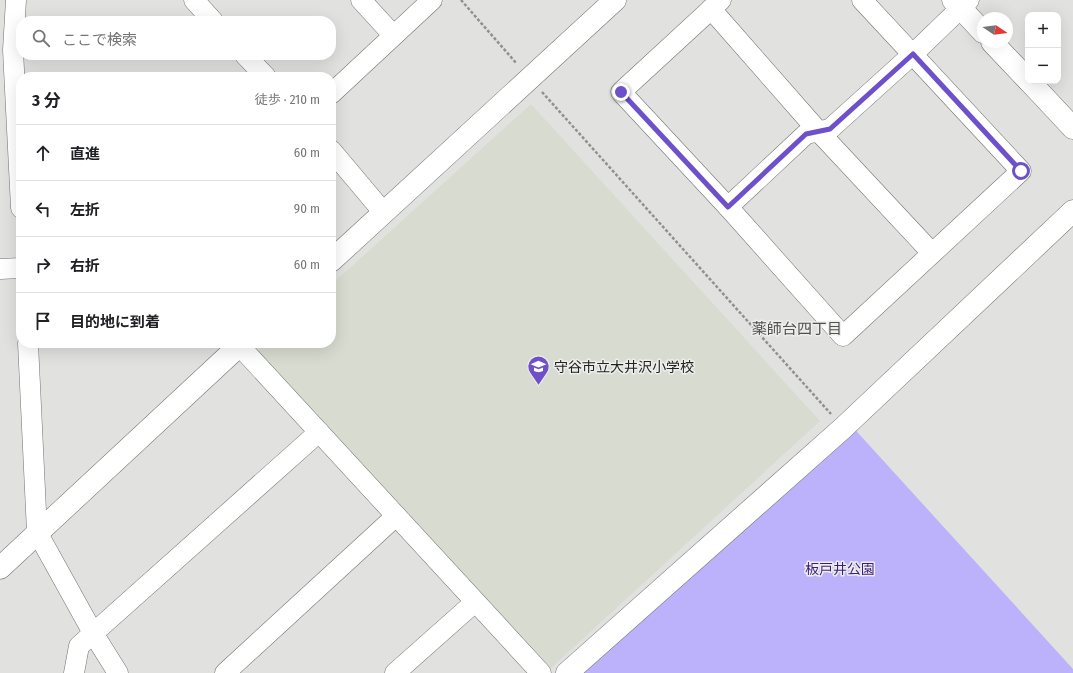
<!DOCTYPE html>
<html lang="ja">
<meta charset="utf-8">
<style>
body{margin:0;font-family:"Fira Sans Condensed","Noto Sans JP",sans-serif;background:#f6f6f6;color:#202124}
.controls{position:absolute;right:12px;top:12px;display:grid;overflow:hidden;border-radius:8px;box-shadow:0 4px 16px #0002}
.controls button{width:36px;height:36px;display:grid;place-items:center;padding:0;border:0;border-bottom:1px solid #e0e0e0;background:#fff;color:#202124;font:20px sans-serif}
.compass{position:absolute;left:977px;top:12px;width:36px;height:36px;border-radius:50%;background:#fff;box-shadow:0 4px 16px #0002;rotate:103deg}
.stop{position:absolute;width:12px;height:12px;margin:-9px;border:3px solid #6d50ca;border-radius:50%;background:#fff}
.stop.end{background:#6d50ca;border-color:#fff;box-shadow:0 1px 4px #0008}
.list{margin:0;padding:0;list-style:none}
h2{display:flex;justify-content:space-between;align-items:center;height:52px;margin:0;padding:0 16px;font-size:17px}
h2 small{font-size:13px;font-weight:400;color:#757577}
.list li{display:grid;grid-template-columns:26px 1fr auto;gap:12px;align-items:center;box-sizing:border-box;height:56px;padding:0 16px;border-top:1px solid #e0e0e0}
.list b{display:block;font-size:15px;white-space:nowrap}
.list em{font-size:13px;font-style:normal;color:#757577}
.icon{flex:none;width:22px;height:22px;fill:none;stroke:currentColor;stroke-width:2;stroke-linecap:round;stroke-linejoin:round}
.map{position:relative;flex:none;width:1073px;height:673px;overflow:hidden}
.search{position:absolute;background:#fff;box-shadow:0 4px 16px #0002;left:16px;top:16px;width:320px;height:44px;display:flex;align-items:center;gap:10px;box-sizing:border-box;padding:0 14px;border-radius:16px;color:#757577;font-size:15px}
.panel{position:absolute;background:#fff;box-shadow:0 4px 16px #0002;left:16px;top:72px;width:320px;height:276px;border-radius:16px}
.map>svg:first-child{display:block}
.built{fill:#d7dbd0}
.green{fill:#bcb2fb}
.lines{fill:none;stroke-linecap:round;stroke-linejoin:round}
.street-casing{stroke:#71726f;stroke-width:21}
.secondary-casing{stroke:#71726f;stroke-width:23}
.path{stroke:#90918f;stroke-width:2.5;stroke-dasharray:3 2;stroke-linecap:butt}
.street{stroke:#fff;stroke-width:20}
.secondary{stroke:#fff;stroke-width:22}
.route{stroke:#6d50ca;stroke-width:5}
.labels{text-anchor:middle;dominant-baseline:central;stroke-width:3;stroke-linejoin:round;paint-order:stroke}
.poi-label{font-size:14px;fill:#212120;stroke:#eeefec;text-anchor:start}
.park-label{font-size:14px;fill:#3c1d81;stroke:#eeefec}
.neighbourhood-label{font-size:15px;fill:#50514e;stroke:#eeefec}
</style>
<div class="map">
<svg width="1073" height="673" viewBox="0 0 1073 673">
<rect width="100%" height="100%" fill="#e1e2df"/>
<!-- built -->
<polygon class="built" points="531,104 820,421 551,668 255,353 266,343 331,343 331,285"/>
<!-- green -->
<polygon class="green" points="849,423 1073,669 1073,673 567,673"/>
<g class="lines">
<defs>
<g id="street">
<polyline points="16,0 13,50 21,208"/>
<polyline points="194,0 213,21"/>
<polyline points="361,0 393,35"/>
<polyline points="721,0 621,92 728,207 843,336 1021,171 862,0"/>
<polyline points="711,9 819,132 932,253"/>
<polyline points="245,55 266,77"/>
<polyline points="331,94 432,0"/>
<polyline points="331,150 384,213"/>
<polyline points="728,207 806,134 830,129 913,54 969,0"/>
<polyline points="0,269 21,268"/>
<polyline points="28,343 37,532 93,633 118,673"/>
<polyline points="237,343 541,673"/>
<polyline points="74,673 79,646 319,432"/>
<polyline points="225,673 396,516"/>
<polyline points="395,673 475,602"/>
</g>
<g id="secondary">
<polyline points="953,0 983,32"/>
<polyline points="992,42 1028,80"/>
<polyline points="1029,81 1073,128"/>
<polyline points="331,261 615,0"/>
<polyline points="0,568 242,343"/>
<polyline points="567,673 843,428 1073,211"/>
</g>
</defs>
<!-- street casing -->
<use href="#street" class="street-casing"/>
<!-- secondary casing -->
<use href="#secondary" class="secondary-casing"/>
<!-- path -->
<g class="path">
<polyline points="461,0 517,64"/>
<polyline points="542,92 831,414"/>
</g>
<!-- street -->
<use href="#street" class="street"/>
<!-- secondary -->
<use href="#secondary" class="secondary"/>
</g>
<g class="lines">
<!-- route -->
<polyline class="route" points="621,92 728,207 806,134 830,129 913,54 1021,171"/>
</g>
<!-- icons -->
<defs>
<symbol id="school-pin" viewBox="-11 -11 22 30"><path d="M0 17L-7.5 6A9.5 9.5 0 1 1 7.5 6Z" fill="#6d50ca" stroke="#eeefec"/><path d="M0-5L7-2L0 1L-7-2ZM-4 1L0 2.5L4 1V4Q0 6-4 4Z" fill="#fff"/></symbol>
</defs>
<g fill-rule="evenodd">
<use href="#school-pin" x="526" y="354" width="25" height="34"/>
</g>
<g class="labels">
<!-- poi labels -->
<g class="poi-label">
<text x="554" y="367">守谷市立大井沢小学校</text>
</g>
<!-- park labels -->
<g class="park-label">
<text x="840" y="569">板戸井公園</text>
</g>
<!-- neighbourhood labels -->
<g class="neighbourhood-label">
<text x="797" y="329">薬師台四丁目</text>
</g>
</g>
</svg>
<div class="controls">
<button>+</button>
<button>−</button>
</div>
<svg class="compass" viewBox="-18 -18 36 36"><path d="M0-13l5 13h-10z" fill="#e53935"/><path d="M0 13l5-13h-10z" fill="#757577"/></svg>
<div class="stop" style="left:1021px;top:171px"></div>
<div class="stop end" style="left:621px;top:92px"></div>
<div class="search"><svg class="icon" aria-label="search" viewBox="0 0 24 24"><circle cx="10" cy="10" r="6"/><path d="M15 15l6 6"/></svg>ここで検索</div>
<section class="panel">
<h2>3 分<small>徒歩 · 210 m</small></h2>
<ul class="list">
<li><svg class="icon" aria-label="ahead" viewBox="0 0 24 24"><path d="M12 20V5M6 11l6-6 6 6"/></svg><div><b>直進</b></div><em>60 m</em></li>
<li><svg class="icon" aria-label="left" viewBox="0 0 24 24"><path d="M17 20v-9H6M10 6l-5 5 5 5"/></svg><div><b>左折</b></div><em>90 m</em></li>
<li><svg class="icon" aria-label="right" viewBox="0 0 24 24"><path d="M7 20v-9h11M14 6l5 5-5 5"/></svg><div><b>右折</b></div><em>60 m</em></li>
<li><svg class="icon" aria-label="arrive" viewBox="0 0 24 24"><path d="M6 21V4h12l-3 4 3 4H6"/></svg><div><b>目的地に到着</b></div></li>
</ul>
</section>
</div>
